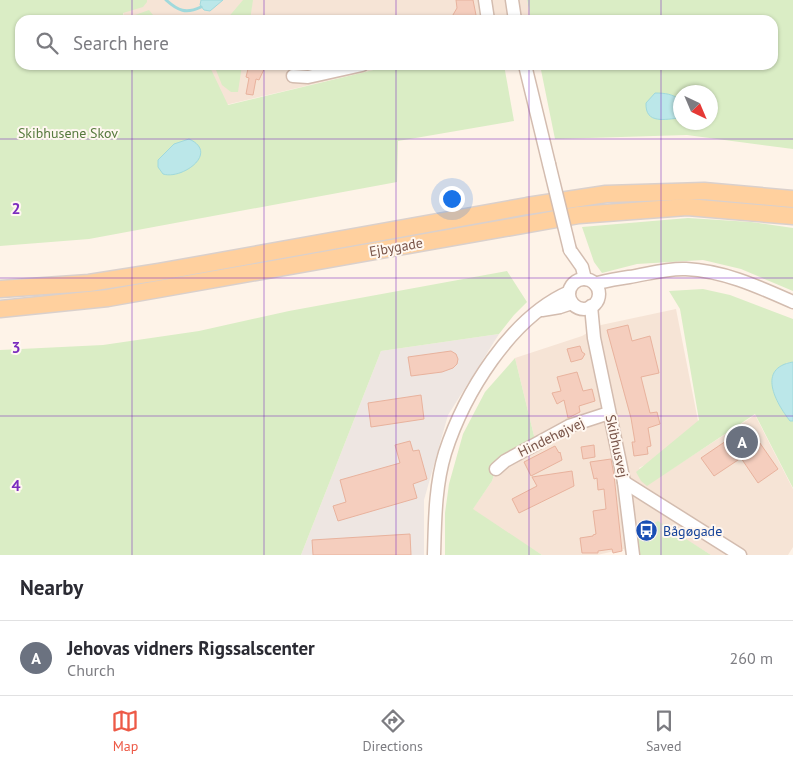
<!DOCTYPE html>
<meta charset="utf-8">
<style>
body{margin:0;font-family:"PT Sans",sans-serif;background:#f2f2f3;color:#2b2b33}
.compass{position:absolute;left:673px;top:85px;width:45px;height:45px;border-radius:50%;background:#fff;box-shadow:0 1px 4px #0004;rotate:136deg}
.you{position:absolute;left:451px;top:198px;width:18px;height:18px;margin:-12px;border:4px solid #fff;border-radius:50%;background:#1a73e8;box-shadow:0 0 0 8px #1a73e833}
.badge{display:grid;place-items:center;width:32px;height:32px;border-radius:50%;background:#ed5a47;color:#fff;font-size:16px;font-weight:700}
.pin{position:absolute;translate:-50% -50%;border:2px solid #fff;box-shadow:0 1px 5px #0006}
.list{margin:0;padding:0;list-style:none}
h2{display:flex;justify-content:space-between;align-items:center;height:65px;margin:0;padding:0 20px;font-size:21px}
h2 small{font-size:16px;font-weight:400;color:#7c7c81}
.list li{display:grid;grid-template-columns:32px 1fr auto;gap:15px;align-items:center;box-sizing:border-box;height:75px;padding:0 20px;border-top:1px solid #e1e1e2}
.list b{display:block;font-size:19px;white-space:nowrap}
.list p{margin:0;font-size:16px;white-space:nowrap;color:#7c7c81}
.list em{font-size:16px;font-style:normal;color:#7c7c81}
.icon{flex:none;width:28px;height:28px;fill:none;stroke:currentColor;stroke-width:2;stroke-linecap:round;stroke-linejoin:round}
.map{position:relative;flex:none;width:793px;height:555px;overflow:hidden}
.search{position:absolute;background:#fff;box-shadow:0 1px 4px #0004;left:15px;right:15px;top:15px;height:55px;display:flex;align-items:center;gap:12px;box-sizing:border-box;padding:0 18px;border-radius:15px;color:#7c7c81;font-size:19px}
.sheet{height:140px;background:#fff}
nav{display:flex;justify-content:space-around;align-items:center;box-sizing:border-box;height:70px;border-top:1px solid #e1e1e2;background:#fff;font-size:14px;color:#7c7c81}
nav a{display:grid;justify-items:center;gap:2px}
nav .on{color:#ed5a47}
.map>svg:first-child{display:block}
.residential{fill:#f6e4d6}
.industrial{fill:#eee6e2}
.green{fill:#daedc5;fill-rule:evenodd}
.water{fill:#bbe7e9;stroke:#a0d9dc}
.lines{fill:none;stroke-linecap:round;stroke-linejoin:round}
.stream{stroke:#a0d9dc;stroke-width:3}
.building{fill:#f5cebe;stroke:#e8b29d}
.minor-casing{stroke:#d3bcaf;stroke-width:15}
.major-casing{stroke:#dad0cc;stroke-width:19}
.minor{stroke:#fff;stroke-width:12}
.major{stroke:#ffd09e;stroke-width:16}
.minor-bridge-casing{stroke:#d3bcaf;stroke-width:15;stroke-linecap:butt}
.minor-bridge{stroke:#fff;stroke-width:12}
.grid{fill:none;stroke:#7b2cbf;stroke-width:1;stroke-opacity:0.55}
.labels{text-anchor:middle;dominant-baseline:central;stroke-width:4;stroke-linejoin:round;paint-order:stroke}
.park-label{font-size:14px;fill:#577a3e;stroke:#fff7f0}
.street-label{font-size:14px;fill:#7a564a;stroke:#fff7f0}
.transit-label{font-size:14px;fill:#164399;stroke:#fff7f0;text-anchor:start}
.grid-label{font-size:16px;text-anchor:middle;font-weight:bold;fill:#7b2cbf;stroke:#fff7f0;stroke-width:4;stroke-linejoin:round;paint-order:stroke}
</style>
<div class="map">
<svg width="793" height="555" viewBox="0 0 793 555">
<rect width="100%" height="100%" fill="#fef3e8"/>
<!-- residential -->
<g class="residential">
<polygon points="120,0 527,0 531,20 125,20"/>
<polygon points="136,65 394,65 150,123"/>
<polygon points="676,309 701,436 639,468 650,483 755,415 793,489 793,547 788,555 711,555 658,522 636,532 640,555 626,555 624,549 597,555 542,555 472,510 492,481 499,460 535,440 515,358 582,336 601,325"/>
</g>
<!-- industrial -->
<polygon class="industrial" points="499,334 448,415 424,500 424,555 301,555 381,351"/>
<!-- green -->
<g class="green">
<polygon points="0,0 147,0 147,2 143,7 123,13 124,19 149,10 157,20 20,20 20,65 209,65 228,105 394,65 504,65 514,121 398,141 397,182 89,239 0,246"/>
<polygon points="243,0 253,0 250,20 226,20"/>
<path d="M527,0H793V149L687,135L555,139L540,65H773V20H531ZM680,92H710V122H680Z"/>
<polygon points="214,65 242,65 238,92 231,92 222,85"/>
<polygon points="688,218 751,222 793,228 793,291 741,269 703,260 637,264 602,273 594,262 582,227"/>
<polygon points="507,271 527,302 514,315 499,334 381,351 301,555 0,555 0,350 103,345 199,331 289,311"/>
<polygon points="703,289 730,295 793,319 793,362 786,363 790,421 793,421 793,488 755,414 647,486 641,481 636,472 699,420 680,309 669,291"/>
<polygon points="515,358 535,440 499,460 492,481 473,509 542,555 445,555 445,513 449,484 463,434 485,392"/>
<polygon points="658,521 711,555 640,555 636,532"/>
</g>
<!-- water -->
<g class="water">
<polygon points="201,0 223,0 210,11 204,10 200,5"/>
<path d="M655,93C665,93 673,94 680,100V118C666,119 645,125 646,103Z"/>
<path d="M189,139C220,153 182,180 163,174L158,167V160L174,144Z"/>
<path d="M793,362V421H790C776,403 756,368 793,362Z"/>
</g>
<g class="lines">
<!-- stream -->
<path class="stream" d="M166,0C178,11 186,14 201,7"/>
</g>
<!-- building -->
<g class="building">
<polygon points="456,0 473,0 477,20 450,20 457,8"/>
<polygon points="249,65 266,65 259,80 256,79 253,95 246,94 249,78 246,77"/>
<polygon points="628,325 632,341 650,336 659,373 641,377 650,413 657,412 660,424 648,428 651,446 647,447 648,454 634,456 632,442 635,442 631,418 607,330"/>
<polygon points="580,346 582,352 585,354 582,359 571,362 567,349"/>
<polygon points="451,351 456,354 458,359 457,364 453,368 442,372 411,376 408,357"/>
<polygon points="577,372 583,391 592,389 595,401 579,406 580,412 568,418 564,400 557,404 552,393 561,391 557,377"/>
<polygon points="421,395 424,419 371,427 368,403"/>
<polygon points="748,426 778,469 758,483 741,458 714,476 701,458"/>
<polygon points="410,441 413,451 419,450 427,479 413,484 417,498 338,521 333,506 346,502 340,480 400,463 395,445"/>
<polygon points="594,445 595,457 583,459 581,447"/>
<polygon points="555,446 559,453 560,452 562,460 531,476 524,462"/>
<polygon points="611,459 614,475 622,551 613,553 612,549 598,551 598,553 582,553 580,538 593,536 593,535 596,534 593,511 606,509 604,489 598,490 597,478 594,479 590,462"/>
<polygon points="572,471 574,486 519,513 512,499 537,486 532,477"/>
<polygon points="410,534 411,555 313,555 312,540"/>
</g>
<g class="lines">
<defs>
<g id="minor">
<polyline points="485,0 488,20"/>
<polyline points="512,0 515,20"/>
<polyline points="525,65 549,164"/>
<polyline points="293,76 308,77 362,65"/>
<polyline points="570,250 582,267 585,279"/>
<circle cx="584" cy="294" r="15"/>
<path d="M595,284C606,280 617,279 629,277C648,274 667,268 686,269C725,271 759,287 793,302"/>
<polyline points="591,306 594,338 624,482 633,555"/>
<polyline points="542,310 560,307 572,303"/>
<polyline points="496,469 505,461 569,426 609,413"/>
<polyline points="624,482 740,555"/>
<path d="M434,555C435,521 435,486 445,453C464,394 510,318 569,292"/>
</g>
<g id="major">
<polyline points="0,289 89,283 159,272 527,206 606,194 704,191 793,199"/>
<polyline points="0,309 108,298 579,215 687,207 793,216"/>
</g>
</defs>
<!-- minor casing -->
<use href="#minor" class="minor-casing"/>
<!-- major casing -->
<use href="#major" class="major-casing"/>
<!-- minor -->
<use href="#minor" class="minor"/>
<!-- major -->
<use href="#major" class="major"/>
<defs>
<polyline id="minor-bridge" points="549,164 570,250"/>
</defs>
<!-- minor-bridge casing -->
<use href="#minor-bridge" class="minor-bridge-casing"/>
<!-- minor-bridge -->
<use href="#minor-bridge" class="minor-bridge"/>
</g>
<!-- grid -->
<path class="grid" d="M132,0V20M264,0V20M396,0V20M529,0V20M661,0V20M132,65V555M264,65V555M396,65V555M529,65V555M661,65V555M0,139H793M0,278H793M0,416H793"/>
<!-- icons -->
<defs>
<symbol id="bus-disc" viewBox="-11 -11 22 22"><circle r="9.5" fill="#1a4fb4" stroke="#fff7f0"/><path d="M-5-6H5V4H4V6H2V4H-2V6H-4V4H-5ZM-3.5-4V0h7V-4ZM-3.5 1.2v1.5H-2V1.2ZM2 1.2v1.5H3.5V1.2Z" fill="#fff"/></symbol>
</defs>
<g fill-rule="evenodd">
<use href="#bus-disc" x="634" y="518" width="25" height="25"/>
</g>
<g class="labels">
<!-- park labels -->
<g class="park-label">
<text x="68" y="133">Skibhusene Skov</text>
</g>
<!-- street labels -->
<g class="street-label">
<text transform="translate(396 247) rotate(-10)">Ejbygade</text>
<text transform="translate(551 437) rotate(-26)">Hindehøjvej</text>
<text transform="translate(617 446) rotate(78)">Skibhusvej</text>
</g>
<!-- transit labels -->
<g class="transit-label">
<text x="663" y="531">Bågøgade</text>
</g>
</g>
<g class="grid-label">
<text x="16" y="214">2</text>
<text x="16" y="353">3</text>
<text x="16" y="491">4</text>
</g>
</svg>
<svg class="compass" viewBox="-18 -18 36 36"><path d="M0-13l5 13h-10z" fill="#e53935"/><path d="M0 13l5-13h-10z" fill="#7c7c81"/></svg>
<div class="you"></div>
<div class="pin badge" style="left:742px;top:442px;background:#6b7280">A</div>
<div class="search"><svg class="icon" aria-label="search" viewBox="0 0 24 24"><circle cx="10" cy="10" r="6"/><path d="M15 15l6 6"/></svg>Search here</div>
</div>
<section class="sheet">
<h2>Nearby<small></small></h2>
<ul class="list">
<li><span class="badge" style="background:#6b7280">A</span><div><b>Jehovas vidners Rigssalscenter</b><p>Church</p></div><em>260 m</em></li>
</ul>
</section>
<nav>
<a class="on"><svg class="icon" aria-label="map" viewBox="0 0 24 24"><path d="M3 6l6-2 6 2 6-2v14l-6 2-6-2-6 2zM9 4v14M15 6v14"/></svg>Map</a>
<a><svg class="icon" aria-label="directions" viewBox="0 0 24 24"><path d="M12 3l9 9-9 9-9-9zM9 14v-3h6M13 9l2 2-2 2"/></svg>Directions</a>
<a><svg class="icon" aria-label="saved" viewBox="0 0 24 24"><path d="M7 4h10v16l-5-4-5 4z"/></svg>Saved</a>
</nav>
